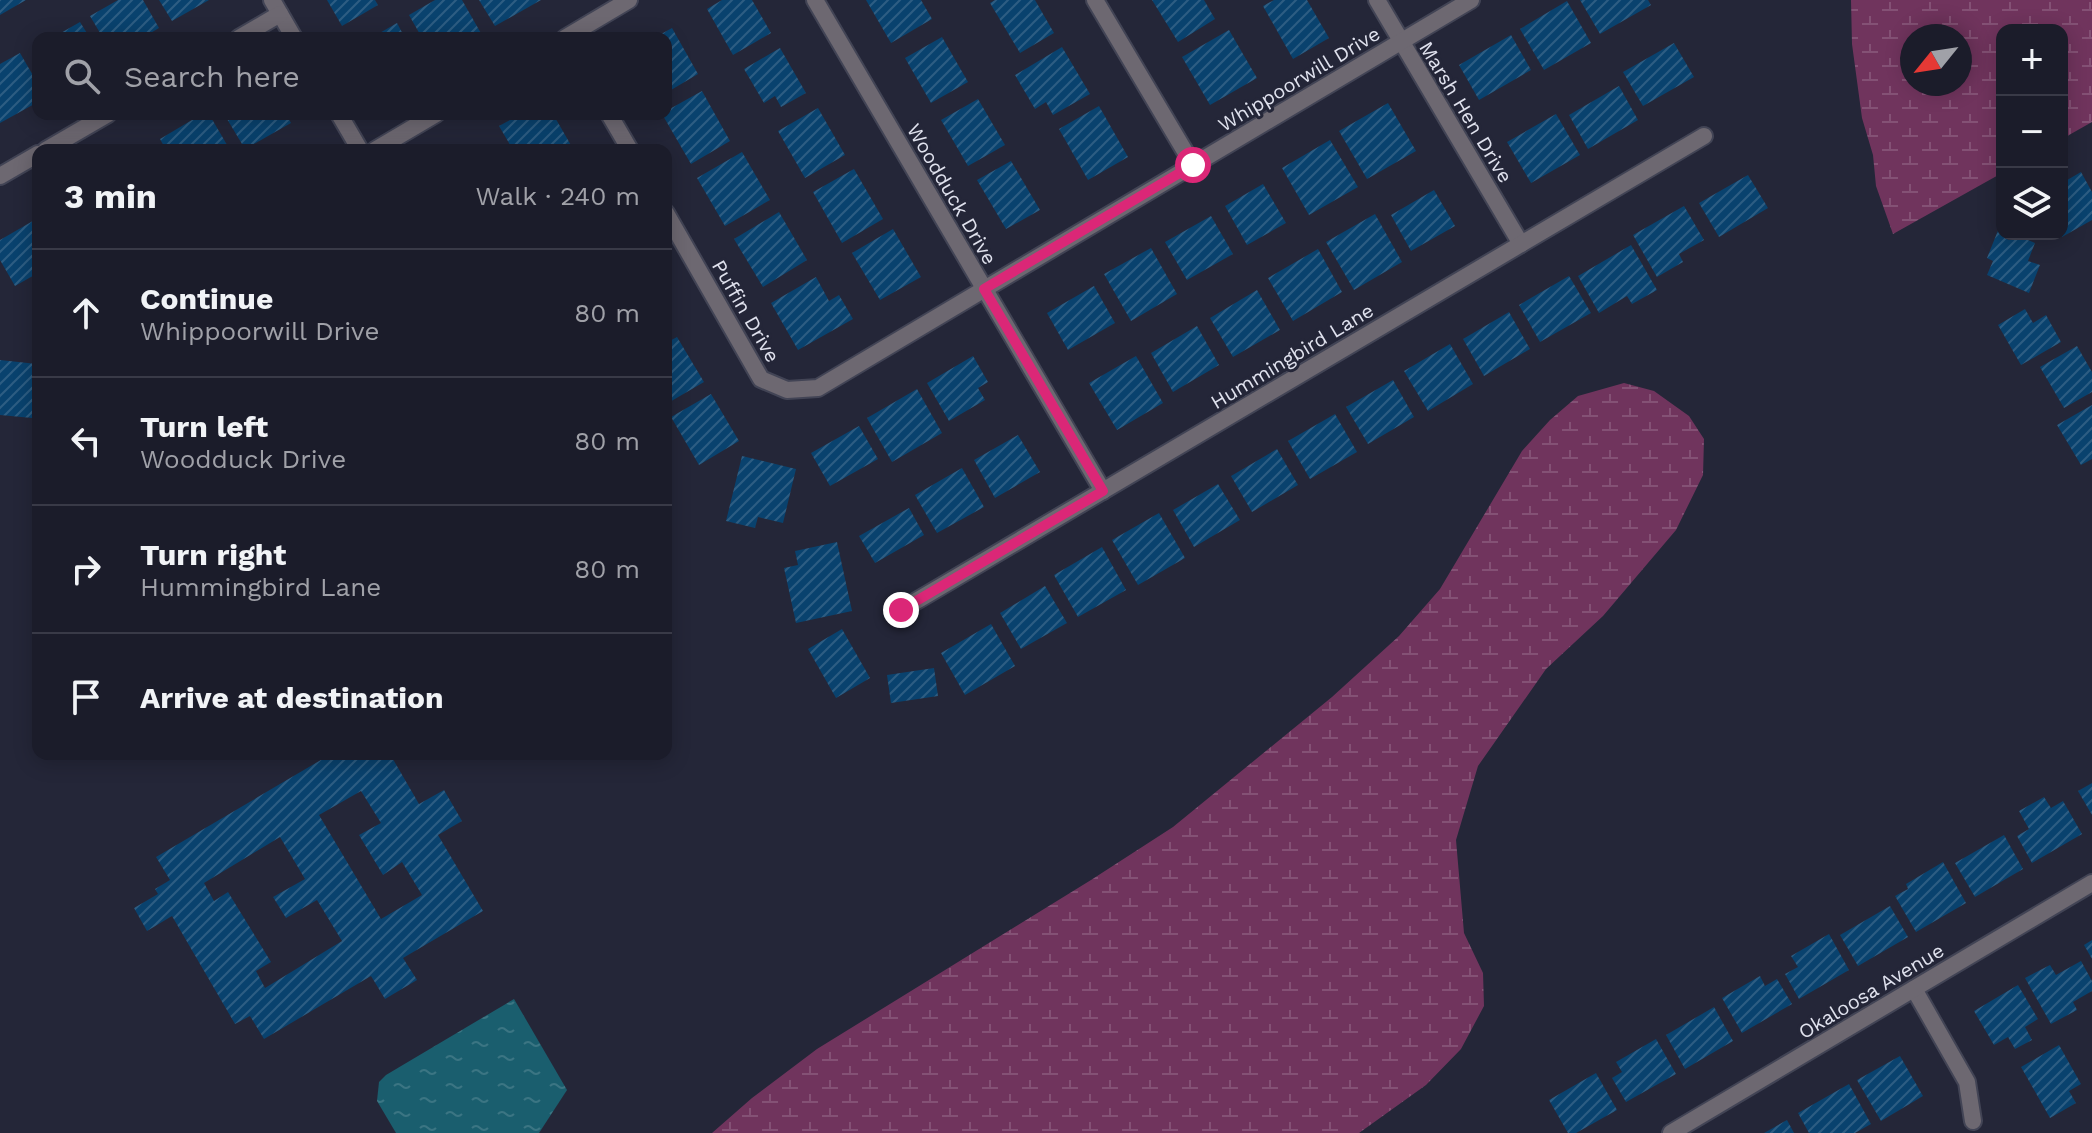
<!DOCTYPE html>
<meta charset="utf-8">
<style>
body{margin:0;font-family:"Work Sans",sans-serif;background:#242532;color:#f1f3f6}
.controls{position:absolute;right:24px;top:24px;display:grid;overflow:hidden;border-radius:16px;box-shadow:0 4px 20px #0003}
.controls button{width:72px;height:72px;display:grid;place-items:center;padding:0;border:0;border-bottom:2px solid #393a47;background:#1b1c2a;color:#f1f3f6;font:40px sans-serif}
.compass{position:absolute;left:1900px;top:24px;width:72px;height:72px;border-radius:50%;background:#1b1c2a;box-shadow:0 4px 20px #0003;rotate:240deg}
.stop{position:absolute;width:24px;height:24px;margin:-18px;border:6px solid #db2777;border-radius:50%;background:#fff}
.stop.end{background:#db2777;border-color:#fff;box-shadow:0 2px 8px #0008}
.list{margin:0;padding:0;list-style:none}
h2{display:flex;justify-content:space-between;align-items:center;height:104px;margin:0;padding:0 32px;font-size:34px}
h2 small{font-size:26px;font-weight:400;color:#a0a1a8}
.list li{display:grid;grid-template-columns:52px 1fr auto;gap:24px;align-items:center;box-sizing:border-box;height:128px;padding:0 32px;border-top:2px solid #393a47}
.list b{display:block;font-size:30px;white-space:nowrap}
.list p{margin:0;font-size:26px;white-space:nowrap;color:#a0a1a8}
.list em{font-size:26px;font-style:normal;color:#a0a1a8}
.icon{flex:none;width:44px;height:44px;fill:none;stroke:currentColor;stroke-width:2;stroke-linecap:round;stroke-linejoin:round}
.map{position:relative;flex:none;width:2092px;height:1133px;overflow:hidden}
.search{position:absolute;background:#1b1c2a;box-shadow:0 4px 20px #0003;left:32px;top:32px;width:640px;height:88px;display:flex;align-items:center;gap:20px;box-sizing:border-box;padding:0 28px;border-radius:16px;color:#a0a1a8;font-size:30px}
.panel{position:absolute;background:#1b1c2a;box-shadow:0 4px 20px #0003;left:32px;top:144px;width:640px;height:616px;border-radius:16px}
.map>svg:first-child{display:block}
.wetland{fill:url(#wetland-marsh);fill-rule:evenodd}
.water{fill:url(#water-ripples)}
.building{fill:url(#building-hatch);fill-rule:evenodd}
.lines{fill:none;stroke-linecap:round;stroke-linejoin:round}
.minor-casing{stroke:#424455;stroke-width:20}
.minor{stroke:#6d6871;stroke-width:16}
.route{stroke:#db2777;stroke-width:10}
.labels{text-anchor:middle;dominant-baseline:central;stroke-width:6;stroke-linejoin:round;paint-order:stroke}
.street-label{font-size:20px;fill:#e0e2ee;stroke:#242638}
</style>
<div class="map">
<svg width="2092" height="1133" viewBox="0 0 2092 1133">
<defs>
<pattern id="wetland-marsh" width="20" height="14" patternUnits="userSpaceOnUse" patternTransform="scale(2)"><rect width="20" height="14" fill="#70345d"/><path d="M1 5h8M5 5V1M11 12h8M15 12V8" fill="none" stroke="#845175"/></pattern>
<pattern id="water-ripples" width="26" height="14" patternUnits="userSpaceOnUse" patternTransform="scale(2)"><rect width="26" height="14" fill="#1a5e6e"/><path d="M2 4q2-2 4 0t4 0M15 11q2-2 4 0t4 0" fill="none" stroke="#3b7583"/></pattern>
<pattern id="building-hatch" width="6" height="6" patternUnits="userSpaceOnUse" patternTransform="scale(2)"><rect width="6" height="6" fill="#09426e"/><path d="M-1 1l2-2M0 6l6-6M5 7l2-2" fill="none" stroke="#2d5d83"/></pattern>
</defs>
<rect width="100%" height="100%" fill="#242638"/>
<!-- wetland -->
<g class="wetland">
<path d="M1851,0H2092V122L2062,139V30H2002V173L1893,234L1876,186L1873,155L1862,118L1852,44ZM1912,36H1960V84H1912Z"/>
<polygon points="1624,383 1654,391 1689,416 1704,439 1703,475 1676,530 1603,616 1546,669 1478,766 1456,840 1464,933 1483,973 1484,1006 1461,1049 1426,1085 1359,1133 712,1133 752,1098 817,1049 1091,880 1173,827 1332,697 1399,636 1440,589 1522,451 1550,420 1578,396"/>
</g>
<!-- water -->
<polygon class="water" points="514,999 567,1090 539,1133 396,1133 377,1101 379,1082 386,1075"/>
<!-- building -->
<g class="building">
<polygon points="0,0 26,0 0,15"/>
<polygon points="118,0 143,0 159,28 142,38 103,38 90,16"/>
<polygon points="159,0 209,0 172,21"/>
<polygon points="327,0 375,0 378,5 342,26"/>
<polygon points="435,0 462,0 482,35 476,38 422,38 409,15"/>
<polygon points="479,0 541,0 495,26"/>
<polygon points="722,0 752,0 771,33 733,55 707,9"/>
<polygon points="866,0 921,0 932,19 891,43"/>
<polygon points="995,0 1035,0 1054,33 1020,53 990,3"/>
<polygon points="1152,0 1204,0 1215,19 1178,42"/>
<polygon points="1274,0 1307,0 1329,38 1293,59 1263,6"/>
<polygon points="1580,0 1648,0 1651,5 1600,34"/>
<polygon points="1567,1 1591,43 1544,70 1520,29"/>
<polygon points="80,22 90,38 52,38"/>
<polygon points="397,23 405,38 371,38"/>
<polygon points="672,28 698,74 666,93 666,38 654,38"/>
<polygon points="1229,30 1257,78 1210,105 1182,57"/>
<polygon points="1511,35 1531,70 1479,100 1459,65"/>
<polygon points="942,37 968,82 931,103 905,58"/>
<polygon points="1674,43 1694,77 1643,106 1623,72"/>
<polygon points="1062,47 1090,94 1053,115 1046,102 1035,109 1015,75"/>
<polygon points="780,48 806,93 781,107 775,96 764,103 744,69"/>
<polygon points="20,53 38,84 38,102 0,123 0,64"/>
<polygon points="1619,86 1638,120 1588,149 1569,115"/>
<polygon points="702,91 730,141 691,164 662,114 666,114 666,111"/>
<polygon points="978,99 1005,145 968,166 941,120"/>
<polygon points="1388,103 1416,151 1367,179 1339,131"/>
<polygon points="1099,106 1128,157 1088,180 1059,129"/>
<polygon points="818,108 845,155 805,178 778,131"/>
<polygon points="202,114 209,114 230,150 166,150 160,139"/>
<polygon points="224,114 286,114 291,123 245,149"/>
<polygon points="521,114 553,114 572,147 567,150 513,150 499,126"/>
<polygon points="1556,114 1580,155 1531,183 1507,142"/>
<polygon points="1330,140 1358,187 1309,215 1282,168"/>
<polygon points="742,152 770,200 725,226 697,178"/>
<polygon points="1011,161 1040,210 1006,229 977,180"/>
<polygon points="854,169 883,219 842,243 813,192"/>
<polygon points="2081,172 2092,192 2092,220 2062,237 2062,183"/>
<polygon points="1748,175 1768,208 1719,237 1699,203"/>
<polygon points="1263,184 1286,223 1247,245 1225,206"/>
<polygon points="1434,190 1455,226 1411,251 1391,215"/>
<polygon points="1684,206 1704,240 1679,254 1683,262 1657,277 1633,235"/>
<polygon points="779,212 807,260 763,287 734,239"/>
<polygon points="1375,214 1402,262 1354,290 1326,242"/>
<polygon points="1211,216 1233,254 1187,280 1165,242"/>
<polygon points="38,218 38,273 15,286 0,260 0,240"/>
<polygon points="1999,228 2002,229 2002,234 2013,234 2035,243 2028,261 2040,265 2029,293 1987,275 1993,261 1987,258"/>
<polygon points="893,229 921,277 880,300 852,253"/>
<polygon points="1631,245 1657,290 1632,304 1627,296 1599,313 1578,276"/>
<polygon points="1151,248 1177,294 1131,321 1104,274"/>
<polygon points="1318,249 1342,292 1293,321 1268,278"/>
<polygon points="1569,276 1591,313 1540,342 1519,305"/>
<polygon points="816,277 829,301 839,295 853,319 798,350 771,303"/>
<polygon points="1094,286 1115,323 1068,350 1047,313"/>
<polygon points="1257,290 1280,330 1233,357 1210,318"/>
<polygon points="2025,309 2033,323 2046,315 2061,342 2021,365 1998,325"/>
<polygon points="1509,312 1530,349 1484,376 1463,339"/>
<polygon points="1197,326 1219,365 1173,392 1151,353"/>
<polygon points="677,337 704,382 668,403 666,400 666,343"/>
<polygon points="1450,344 1473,384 1428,411 1404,371"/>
<polygon points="2077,346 2092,372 2092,392 2064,408 2040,367"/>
<polygon points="973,356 988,382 978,388 985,400 949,421 927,383"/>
<polygon points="1136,356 1163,403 1117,430 1089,383"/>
<polygon points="0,360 37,364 32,418 0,415"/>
<polygon points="1393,380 1414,417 1368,444 1346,407"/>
<polygon points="917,389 942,433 892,462 867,418"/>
<polygon points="711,394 739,441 699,465 671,417"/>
<polygon points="2092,405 2092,459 2081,465 2057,425"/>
<polygon points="1335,414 1357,452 1310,479 1288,441"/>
<polygon points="859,426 878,459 830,486 811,453"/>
<polygon points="1018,435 1040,472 995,498 974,460"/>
<polygon points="1277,449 1298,485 1252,512 1231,476"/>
<polygon points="742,456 796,469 783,523 758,517 755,528 726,521"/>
<polygon points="962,468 984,507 937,533 915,495"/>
<polygon points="37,477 38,477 38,498 32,496"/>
<polygon points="1218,484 1240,520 1194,547 1173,510"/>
<polygon points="909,508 924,535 875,563 859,536"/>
<polygon points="1159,513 1185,558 1138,585 1112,540"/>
<polygon points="837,542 852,611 796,623 784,568 798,565 795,551"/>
<polygon points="1102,547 1126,590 1078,617 1054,575"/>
<polygon points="1045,586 1067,623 1021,649 1000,613"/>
<polygon points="991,624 1015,666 965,695 941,653"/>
<polygon points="842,629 870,678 836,698 808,649"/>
<polygon points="934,668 938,696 891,703 887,675"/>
<path d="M331,754H390L419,804L444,790L462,821L438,835L483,911L403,958L417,980L385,999L371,976L264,1039L250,1016L235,1024L172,916L147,931L134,908L158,894L155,889L170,880L156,857ZM361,791L381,823L359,835L383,875L402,862L422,895L381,919L319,815ZM280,837L305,879L273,897L286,918L317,900L342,941L265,988L256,971L271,962L228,892L214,901L204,883Z"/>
<polygon points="2092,783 2092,815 2078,791"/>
<polygon points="2044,797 2051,808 2063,801 2082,834 2032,863 2017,836 2029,829 2019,811"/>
<polygon points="2004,835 2023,869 1975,897 1955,863"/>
<polygon points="1943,862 1966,903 1916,932 1895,896 1908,889 1906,884"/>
<polygon points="1890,906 1908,937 1858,966 1840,935"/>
<polygon points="1829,934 1849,970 1799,999 1785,974 1798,967 1791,956"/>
<polygon points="2092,940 2092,959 2084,945"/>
<polygon points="2081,961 2092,981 2092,991 2073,1002 2077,1010 2051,1024 2025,978 2050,965 2056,975"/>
<polygon points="1760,976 1765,986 1777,979 1792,1004 1742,1033 1722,998"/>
<polygon points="2018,985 2038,1019 2025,1027 2032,1040 2015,1049 2008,1037 1994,1045 1974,1011"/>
<polygon points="1714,1007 1733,1041 1685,1069 1666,1035"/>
<polygon points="1656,1039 1676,1074 1626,1102 1612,1078 1622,1072 1616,1062"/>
<polygon points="2059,1045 2081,1084 2069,1091 2076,1103 2050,1118 2021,1067"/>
<polygon points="1900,1056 1923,1096 1881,1121 1857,1080"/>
<polygon points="1596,1073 1617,1110 1576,1133 1568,1133 1549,1100"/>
<polygon points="1849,1084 1871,1124 1855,1133 1809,1133 1798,1113"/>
<polygon points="1787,1120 1794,1133 1764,1133"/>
</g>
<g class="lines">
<defs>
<g id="minor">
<polyline points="272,0 294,38"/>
<polyline points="815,0 1103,491"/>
<polyline points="1095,0 1193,165"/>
<polyline points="1377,0 1521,244"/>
<polyline points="239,38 280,14"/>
<polyline points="565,38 629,0"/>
<polyline points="339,114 360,150"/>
<polyline points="609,114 630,150"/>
<polyline points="46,150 108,114"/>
<polyline points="375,150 436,114"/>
<polyline points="0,176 38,154"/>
<polyline points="666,213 761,379 787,390 818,388 1471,0"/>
<polyline points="901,610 1704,136"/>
<polyline points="1914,989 1967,1082 1973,1121"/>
<polyline points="1671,1133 2092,883"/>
</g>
</defs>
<!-- minor casing -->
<use href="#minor" class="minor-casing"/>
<!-- minor -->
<use href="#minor" class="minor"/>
</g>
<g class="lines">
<!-- route -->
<polyline class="route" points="901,610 1103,491 984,289 1193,165"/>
</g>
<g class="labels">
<!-- street labels -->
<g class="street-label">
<text transform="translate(1299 79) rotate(-31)">Whippoorwill Drive</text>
<text transform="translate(1466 112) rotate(59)">Marsh Hen Drive</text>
<text transform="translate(952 194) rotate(60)">Woodduck Drive</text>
<text transform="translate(746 311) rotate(60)">Puffin Drive</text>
<text transform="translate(1292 356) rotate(-31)">Hummingbird Lane</text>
<text transform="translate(1871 991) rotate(-31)">Okaloosa Avenue</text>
</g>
</g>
</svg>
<div class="controls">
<button>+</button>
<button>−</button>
<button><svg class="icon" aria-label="layers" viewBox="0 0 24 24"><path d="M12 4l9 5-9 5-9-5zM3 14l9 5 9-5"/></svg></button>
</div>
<svg class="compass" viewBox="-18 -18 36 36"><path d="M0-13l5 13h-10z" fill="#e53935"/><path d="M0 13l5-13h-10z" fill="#a0a1a8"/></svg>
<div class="stop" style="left:1193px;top:165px"></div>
<div class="stop end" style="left:901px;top:610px"></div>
<div class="search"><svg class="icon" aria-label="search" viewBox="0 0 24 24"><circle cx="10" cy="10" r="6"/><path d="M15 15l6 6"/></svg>Search here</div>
<section class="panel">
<h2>3 min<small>Walk · 240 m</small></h2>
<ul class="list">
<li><svg class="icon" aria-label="ahead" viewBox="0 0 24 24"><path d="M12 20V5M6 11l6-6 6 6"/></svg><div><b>Continue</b><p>Whippoorwill Drive</p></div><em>80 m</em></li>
<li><svg class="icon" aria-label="left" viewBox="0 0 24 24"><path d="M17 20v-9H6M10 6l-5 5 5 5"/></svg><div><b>Turn left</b><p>Woodduck Drive</p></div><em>80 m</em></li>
<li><svg class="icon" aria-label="right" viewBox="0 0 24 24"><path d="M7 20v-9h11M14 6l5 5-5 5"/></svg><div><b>Turn right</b><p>Hummingbird Lane</p></div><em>80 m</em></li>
<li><svg class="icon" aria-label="arrive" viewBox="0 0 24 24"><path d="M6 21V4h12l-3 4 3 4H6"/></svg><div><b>Arrive at destination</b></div></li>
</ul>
</section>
</div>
